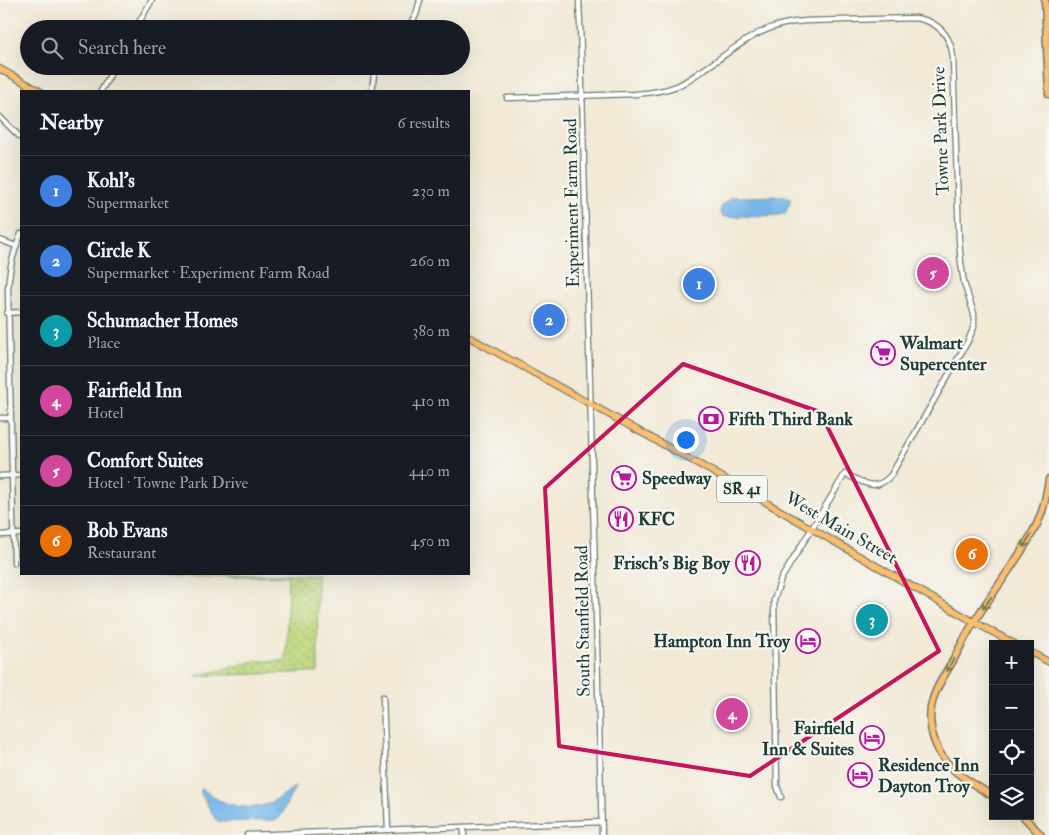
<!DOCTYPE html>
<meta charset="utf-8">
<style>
body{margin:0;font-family:"IM FELL Double Pica",serif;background:#20242c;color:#f1f3f6}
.controls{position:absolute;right:15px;bottom:15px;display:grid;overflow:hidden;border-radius:0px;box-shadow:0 5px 20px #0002}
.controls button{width:45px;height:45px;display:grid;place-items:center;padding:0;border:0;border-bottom:1px solid #363941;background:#171b24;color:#f1f3f6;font:25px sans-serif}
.you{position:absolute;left:685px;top:439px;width:18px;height:18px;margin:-12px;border:4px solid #fff;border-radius:50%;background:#1a73e8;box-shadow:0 0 0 8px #1a73e833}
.badge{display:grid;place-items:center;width:32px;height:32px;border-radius:50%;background:#d93025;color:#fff;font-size:16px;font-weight:700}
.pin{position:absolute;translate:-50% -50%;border:2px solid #fff;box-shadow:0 1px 5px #0006}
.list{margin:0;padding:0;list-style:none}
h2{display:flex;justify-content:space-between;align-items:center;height:65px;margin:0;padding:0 20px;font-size:21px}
h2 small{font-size:16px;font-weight:400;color:#9ea1a6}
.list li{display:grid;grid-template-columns:32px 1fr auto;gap:15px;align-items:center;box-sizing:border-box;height:70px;padding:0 20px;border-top:1px solid #363941}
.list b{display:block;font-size:19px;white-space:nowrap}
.list p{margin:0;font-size:16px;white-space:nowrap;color:#9ea1a6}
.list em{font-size:16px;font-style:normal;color:#9ea1a6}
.icon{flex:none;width:28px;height:28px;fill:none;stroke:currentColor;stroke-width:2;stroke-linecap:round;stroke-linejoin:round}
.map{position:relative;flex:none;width:1049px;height:835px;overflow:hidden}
.search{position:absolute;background:#171b24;box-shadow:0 5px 20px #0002;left:20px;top:20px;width:450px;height:55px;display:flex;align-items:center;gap:12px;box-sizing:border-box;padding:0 18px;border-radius:28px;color:#9ea1a6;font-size:19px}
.panel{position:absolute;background:#171b24;box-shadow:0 5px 20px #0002;left:20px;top:90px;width:450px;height:485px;border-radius:0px}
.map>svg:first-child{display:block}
.grass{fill:url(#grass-dots);stroke:#6d8a58}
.water{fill:#75b5e9;stroke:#4a798e}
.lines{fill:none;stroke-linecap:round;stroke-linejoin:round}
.minor-casing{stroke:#69796d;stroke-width:7}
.major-casing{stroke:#69796d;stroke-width:8}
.highway-casing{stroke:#69796d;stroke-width:9}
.minor{stroke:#fff;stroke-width:4.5}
.major{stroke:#fbbd6e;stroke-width:5.5}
.highway{stroke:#fbbd6e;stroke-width:6}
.oneway{stroke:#82774e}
.marked{fill:none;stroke:#c2185b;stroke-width:4;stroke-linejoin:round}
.labels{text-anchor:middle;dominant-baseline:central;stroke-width:4.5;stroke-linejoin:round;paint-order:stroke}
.shield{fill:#f6f6f2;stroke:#60746d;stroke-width:1}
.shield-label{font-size:16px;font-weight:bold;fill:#1f3d34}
.street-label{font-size:18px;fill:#1f3d34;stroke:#f6f6f2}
.poi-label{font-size:18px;font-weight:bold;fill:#1f3d34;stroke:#f6f6f2;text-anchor:start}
</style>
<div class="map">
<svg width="1049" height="835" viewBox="0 0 1049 835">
<defs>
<pattern id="grass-dots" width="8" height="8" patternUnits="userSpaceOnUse" patternTransform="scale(1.25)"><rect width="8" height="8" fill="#bbd67b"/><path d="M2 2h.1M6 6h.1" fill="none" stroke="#97af66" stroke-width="1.8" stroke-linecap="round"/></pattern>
</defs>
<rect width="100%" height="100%" fill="#f6f6f2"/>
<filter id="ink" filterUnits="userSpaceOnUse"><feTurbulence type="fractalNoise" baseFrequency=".02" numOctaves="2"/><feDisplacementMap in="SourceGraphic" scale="10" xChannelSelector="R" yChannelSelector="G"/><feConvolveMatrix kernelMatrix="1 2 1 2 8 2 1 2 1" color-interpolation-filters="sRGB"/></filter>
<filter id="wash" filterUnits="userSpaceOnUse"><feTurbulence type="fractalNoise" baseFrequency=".0096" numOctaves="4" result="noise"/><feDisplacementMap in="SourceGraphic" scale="20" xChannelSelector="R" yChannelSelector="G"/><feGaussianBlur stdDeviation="1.12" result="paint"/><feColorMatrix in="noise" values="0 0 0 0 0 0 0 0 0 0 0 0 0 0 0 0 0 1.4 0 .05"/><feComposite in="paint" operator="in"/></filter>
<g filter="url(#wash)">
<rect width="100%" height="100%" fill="#f2e9d6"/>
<!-- grass -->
<polygon class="grass" points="156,574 317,574 318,672 196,676 256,661 286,661 288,575 157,578"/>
<!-- water -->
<g class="water">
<polygon points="784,196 790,198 790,203 785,213 779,215 724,217 721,215 720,211 722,206 732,197"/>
<path d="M295,787L280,817L277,820L220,822L216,820L201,794V789C208,791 213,798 221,801C231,805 246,809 256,807C271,805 283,795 295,787Z"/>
</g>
</g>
<g filter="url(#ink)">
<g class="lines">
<defs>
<g id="minor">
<path d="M579,0C582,67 583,134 585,201C592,413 598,624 602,835"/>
<polyline points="135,29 152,0"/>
<polyline points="407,29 416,15 420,0"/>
<polyline points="101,91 115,66"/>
<polyline points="372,91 374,74 377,66"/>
<path d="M507,98L635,94C650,93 664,91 677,86C686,82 695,75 703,70C739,46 761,23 806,21L916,18C939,22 951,35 953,58L959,240L961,263L964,283L974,314V327L968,341L891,475C876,493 863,482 845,474L781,579L774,600L777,786L781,797"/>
<polyline points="0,117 21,138"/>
<polyline points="0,240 16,246"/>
<polyline points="7,313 21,312"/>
<polyline points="0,418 10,418"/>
<polyline points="0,476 21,475"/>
<polyline points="0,535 21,534"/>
<path d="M14,563L8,290C9,271 13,252 21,234"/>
<polyline points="383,697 388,830"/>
<polyline points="464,827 464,835"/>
<polyline points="247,835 601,822"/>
</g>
<g id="major">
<polyline points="0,69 40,91"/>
<polyline points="469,337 713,472 974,622 1015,644"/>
<polyline points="1030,652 1049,662"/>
</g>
<g id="highway">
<polyline points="1045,0 1049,94"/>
<path d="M993,796C972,783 947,771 937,747C930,732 928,714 933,699C937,685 947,671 954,659C960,646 967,634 974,622C993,591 1017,562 1034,530C1043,514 1046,497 1049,479"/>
<polyline points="1023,816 1041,835"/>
</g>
</defs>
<!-- minor casing -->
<use href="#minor" class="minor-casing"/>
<!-- major casing -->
<use href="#major" class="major-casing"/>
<!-- highway casing -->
<use href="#highway" class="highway-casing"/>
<!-- minor -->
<use href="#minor" class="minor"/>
<!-- major -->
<use href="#major" class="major"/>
<!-- highway -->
<use href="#highway" class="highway"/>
</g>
<!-- one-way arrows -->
<defs><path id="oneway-shaft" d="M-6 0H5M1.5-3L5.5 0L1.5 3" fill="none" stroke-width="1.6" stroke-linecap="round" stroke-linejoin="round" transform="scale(1.25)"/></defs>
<g class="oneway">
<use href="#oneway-shaft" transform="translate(1027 541) rotate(121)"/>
<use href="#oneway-shaft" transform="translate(987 603) rotate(125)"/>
<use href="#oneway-shaft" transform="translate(950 665) rotate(119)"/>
</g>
</g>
<!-- marked area -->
<path class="marked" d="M683,364L820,412L939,651L750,776L559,746L545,488Z"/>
<!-- icons -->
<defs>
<symbol id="supermarket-ring" viewBox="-11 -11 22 22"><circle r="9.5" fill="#f6f6f2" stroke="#b5179e" stroke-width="1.5"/><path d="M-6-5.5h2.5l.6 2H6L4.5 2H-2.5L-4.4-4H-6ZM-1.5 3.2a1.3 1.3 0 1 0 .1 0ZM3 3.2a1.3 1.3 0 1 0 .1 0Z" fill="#b5179e"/></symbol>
<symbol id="bank-ring" viewBox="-11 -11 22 22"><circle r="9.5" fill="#f6f6f2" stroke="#b5179e" stroke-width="1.5"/><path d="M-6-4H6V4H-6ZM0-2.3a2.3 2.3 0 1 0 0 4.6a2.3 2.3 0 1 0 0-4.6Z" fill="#b5179e"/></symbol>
<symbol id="restaurant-ring" viewBox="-11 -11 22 22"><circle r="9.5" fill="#f6f6f2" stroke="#b5179e" stroke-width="1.5"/><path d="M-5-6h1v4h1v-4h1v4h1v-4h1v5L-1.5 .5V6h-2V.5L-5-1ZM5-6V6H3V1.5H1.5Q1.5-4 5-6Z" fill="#b5179e"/></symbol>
<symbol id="hotel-ring" viewBox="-11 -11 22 22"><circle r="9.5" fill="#f6f6f2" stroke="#b5179e" stroke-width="1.5"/><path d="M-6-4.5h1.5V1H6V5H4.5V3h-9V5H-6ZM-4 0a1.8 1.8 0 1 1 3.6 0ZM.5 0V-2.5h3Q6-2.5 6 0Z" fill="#b5179e"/></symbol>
</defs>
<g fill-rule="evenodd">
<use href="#supermarket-ring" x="869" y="339" width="28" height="28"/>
<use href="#bank-ring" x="697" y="405" width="28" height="28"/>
<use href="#supermarket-ring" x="610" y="464" width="28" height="28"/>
<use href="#restaurant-ring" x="607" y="505" width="28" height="28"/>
<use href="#restaurant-ring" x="734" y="549" width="28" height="28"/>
<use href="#hotel-ring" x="794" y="627" width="28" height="28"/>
<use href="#hotel-ring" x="858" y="724" width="28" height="28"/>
<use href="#hotel-ring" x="846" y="761" width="28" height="28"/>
</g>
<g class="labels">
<!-- shield labels -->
<rect class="shield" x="717" y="475.5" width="50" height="27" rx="4"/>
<g class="shield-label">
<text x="742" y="489">SR 41</text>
</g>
<!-- street labels -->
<g class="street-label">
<text transform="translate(941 131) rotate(-92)">Towne Park Drive</text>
<text transform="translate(572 203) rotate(-91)">Experiment Farm Road</text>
<text transform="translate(841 528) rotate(30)">West Main Street</text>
<text transform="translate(583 621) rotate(-91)">South Stanfield Road</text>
</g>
<!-- poi labels -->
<g class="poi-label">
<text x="900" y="343">Walmart<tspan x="900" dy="21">Supercenter</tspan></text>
<text x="728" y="419">Fifth Third Bank</text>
<text x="642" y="478">Speedway</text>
<text x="638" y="519">KFC</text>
<text x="730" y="563" text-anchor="end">Frisch's Big Boy</text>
<text x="790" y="641" text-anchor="end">Hampton Inn Troy</text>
<text x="854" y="728" text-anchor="end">Fairfield<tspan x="854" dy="21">Inn &amp; Suites</tspan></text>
<text x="878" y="765">Residence Inn<tspan x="878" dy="21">Dayton Troy</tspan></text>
</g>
</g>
</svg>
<div class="controls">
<button>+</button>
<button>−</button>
<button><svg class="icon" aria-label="locate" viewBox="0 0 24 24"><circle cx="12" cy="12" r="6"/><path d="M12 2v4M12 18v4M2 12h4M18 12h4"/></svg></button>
<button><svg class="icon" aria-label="layers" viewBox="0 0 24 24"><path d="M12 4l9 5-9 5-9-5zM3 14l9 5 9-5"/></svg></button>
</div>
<div class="you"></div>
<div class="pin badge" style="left:699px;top:284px;background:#3f7fe0">1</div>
<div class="pin badge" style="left:549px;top:320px;background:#3f7fe0">2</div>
<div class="pin badge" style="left:872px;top:620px;background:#0f9aa8">3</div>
<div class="pin badge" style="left:732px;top:714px;background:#d1479c">4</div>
<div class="pin badge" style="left:933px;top:273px;background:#d1479c">5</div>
<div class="pin badge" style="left:972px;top:554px;background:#e8710a">6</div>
<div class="search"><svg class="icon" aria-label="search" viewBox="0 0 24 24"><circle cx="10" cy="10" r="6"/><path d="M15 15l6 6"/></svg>Search here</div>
<section class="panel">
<h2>Nearby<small>6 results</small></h2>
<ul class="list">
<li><span class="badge" style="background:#3f7fe0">1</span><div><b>Kohl's</b><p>Supermarket</p></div><em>230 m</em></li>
<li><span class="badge" style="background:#3f7fe0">2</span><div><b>Circle K</b><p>Supermarket · Experiment Farm Road</p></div><em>260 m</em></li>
<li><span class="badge" style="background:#0f9aa8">3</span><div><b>Schumacher Homes</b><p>Place</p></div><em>380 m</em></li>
<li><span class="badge" style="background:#d1479c">4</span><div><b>Fairfield Inn</b><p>Hotel</p></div><em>410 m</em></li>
<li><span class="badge" style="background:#d1479c">5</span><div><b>Comfort Suites</b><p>Hotel · Towne Park Drive</p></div><em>440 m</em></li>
<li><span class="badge" style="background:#e8710a">6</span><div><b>Bob Evans</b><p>Restaurant</p></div><em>450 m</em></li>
</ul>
</section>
</div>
